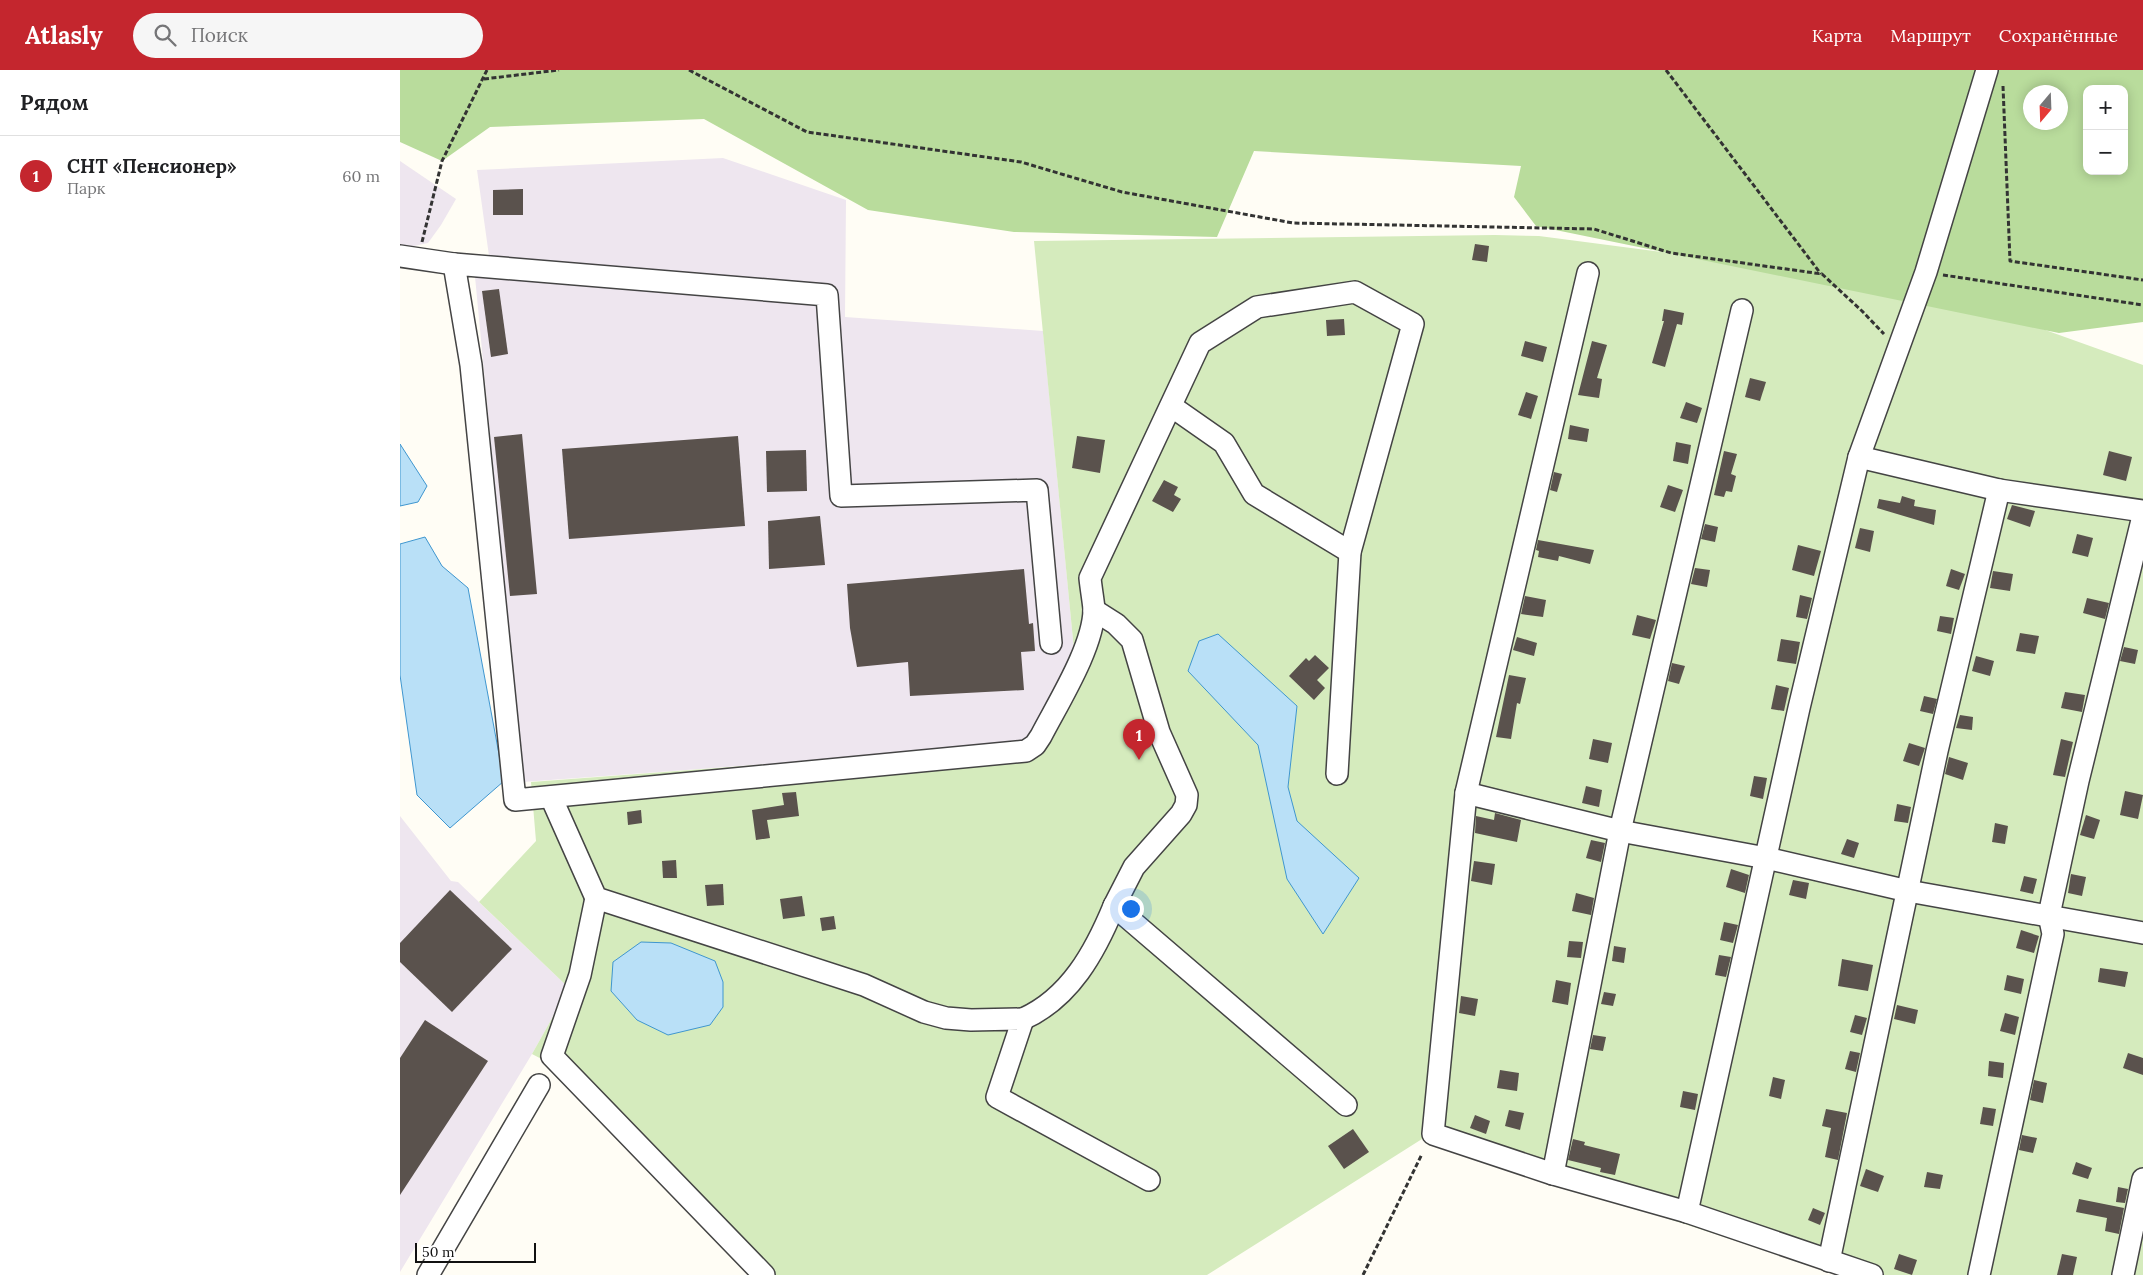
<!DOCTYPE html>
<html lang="ru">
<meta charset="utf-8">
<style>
body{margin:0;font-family:Lora,serif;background:#f6f6f6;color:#202124}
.controls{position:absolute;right:15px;top:15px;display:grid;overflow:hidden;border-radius:10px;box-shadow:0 2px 12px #0003}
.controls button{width:45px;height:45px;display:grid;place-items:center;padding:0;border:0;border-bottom:1px solid #e0e0e0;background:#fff;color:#202124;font:25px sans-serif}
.compass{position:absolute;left:1623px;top:15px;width:45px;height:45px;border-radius:50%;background:#fff;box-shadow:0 2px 12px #0003;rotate:199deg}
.scale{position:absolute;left:15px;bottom:12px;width:121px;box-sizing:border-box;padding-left:5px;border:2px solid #111;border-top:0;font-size:14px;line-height:18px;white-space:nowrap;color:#111;-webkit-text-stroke:4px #fff;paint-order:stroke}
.you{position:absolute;left:730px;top:838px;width:18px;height:18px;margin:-12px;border:4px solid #fff;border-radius:50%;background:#1a73e8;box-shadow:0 0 0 8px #1a73e833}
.badge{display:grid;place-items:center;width:32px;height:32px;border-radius:50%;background:#c4262e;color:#fff;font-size:16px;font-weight:700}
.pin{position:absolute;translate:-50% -41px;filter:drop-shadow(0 1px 2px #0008)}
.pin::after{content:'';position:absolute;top:26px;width:18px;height:15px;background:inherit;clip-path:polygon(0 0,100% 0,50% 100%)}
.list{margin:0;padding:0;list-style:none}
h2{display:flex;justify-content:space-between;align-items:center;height:65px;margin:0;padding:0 20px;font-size:21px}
h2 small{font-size:16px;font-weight:400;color:#757577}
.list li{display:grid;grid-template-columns:32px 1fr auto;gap:15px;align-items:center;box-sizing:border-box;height:80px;padding:0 20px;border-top:1px solid #e0e0e0}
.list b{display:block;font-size:19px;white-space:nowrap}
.list p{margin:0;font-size:16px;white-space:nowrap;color:#757577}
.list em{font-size:16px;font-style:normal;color:#757577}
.icon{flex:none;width:28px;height:28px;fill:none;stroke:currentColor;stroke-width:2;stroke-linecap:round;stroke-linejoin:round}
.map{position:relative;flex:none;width:1743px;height:1205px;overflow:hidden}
header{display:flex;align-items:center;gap:30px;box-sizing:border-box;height:70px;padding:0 25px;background:#c4262e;color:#fff}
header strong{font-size:24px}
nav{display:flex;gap:28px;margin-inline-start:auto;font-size:18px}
.search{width:350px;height:45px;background:#f6f6f6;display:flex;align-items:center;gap:12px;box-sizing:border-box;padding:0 18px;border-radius:28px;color:#757577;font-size:19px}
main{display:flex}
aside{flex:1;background:#fff}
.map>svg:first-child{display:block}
.industrial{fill:#eee6ef}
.green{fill:#d5ebbd}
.forest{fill:#b9dc9c;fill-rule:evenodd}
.water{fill:#b9e0f7;stroke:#3f96cf}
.building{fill:#5a524d}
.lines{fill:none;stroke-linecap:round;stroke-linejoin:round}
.minor-casing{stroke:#444;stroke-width:24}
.path{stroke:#333;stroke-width:3;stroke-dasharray:5 2.5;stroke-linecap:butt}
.minor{stroke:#fff;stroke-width:21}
</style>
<header>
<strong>Atlasly</strong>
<div class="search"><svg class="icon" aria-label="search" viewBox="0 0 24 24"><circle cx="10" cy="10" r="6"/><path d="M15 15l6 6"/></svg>Поиск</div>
<nav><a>Карта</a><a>Маршрут</a><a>Сохранённые</a></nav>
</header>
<main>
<aside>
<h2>Рядом<small></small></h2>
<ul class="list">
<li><span class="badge">1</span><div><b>СНТ «Пенсионер»</b><p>Парк</p></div><em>60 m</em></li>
</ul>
</aside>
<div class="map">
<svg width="1743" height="1205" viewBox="0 0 1743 1205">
<rect width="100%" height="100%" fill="#fffdf5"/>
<!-- industrial -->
<g class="industrial">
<polygon points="323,88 446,130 445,247 643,261 675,590 627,675 123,712 74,196 90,193 77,100"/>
<polygon points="0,91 56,129 41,155 28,173 0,179"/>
<polygon points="0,746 51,811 58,812 169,918 132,984 0,1202"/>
</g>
<!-- green -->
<polygon class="green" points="1095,165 1139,166 1522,216 1743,295 1743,1205 1442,1205 1022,1069 807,1205 356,1205 151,994 132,984 169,918 79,832 136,771 131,712 627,675 675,590 634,171"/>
<!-- forest -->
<path class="forest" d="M0,0H1743V252L1659,263L1136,156L1114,127L1121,96L854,81L817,167L614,162L468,140L304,49L90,57L42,91L0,72ZM1687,19H1724V101H1687ZM1630,22H1660V52H1630Z"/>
<!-- water -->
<g class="water">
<polygon points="0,374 27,416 18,432 0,436"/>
<polygon points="25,467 42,496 68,518 104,711 50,758 17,725 0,605 0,474"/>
<polygon points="818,564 897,636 888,717 897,751 959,808 923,864 887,809 858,675 788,601 799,571"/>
<polygon points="241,872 271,873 315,891 323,912 323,937 310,955 268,965 237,950 211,921 213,892"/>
</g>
<!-- building -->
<g class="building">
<polygon points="123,119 123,145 93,145 93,120"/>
<polygon points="1075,174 1089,176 1087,192 1072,190"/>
<polygon points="99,219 108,284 91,287 82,221"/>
<polygon points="1264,239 1284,243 1282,255 1277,254 1265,297 1252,293 1264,251 1262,251"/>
<polygon points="944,249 945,265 927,266 926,250"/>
<polygon points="1125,271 1147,277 1143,292 1121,286"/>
<polygon points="1192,271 1207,275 1197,308 1202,309 1199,328 1178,325"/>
<polygon points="1350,308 1366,312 1360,331 1345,327"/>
<polygon points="1126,322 1138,326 1131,349 1118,345"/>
<polygon points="1286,332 1302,338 1297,353 1280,348"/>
<polygon points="1170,355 1189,359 1187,372 1168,369"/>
<polygon points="122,364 137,524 110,526 94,367"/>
<polygon points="338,366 345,456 169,469 162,379"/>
<polygon points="677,366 705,370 700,403 672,398"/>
<polygon points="1276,372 1291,375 1288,394 1273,391"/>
<polygon points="406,380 407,421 367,422 366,381"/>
<polygon points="1324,381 1337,384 1331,404 1336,406 1332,422 1326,421 1324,427 1314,425"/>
<polygon points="1709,381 1732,387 1726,411 1703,405"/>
<polygon points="1154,402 1162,404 1157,422 1150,420"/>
<polygon points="764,410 778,417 774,425 781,429 773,442 752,431"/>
<polygon points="1268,415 1283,420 1275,442 1260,437"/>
<polygon points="1502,426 1515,430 1514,436 1536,440 1534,455 1477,438 1479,429 1500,433"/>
<polygon points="1612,435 1635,441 1630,457 1607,449"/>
<polygon points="420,446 425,495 369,499 368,451"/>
<polygon points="1305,454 1318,457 1315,472 1301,469"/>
<polygon points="1460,458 1474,461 1470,482 1455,478"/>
<polygon points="1677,464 1693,468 1688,487 1672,483"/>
<polygon points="1138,470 1194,480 1190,494 1159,486 1158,491 1138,487 1139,481 1136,480"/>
<polygon points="1398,475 1421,481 1414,506 1392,500"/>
<polygon points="1295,498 1310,500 1307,517 1291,514"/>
<polygon points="624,499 629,554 633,553 635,581 621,582 624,620 510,626 508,592 457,597 450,558 447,514"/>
<polygon points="1551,499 1565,504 1559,520 1546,516"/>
<polygon points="1593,501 1613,504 1610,521 1590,518"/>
<polygon points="1400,525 1412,528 1407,549 1396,547"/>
<polygon points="1125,526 1146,530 1143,547 1121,544"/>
<polygon points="1687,528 1709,533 1705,549 1683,543"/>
<polygon points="1237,545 1256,550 1250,569 1232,565"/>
<polygon points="1540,546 1554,548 1551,564 1537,561"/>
<polygon points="1620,563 1639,566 1635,584 1616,581"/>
<polygon points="1117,567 1137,573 1134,586 1113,580"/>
<polygon points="1381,569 1400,572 1396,594 1377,591"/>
<polygon points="1724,577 1738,580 1735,594 1720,591"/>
<polygon points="915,585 929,598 917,610 925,618 914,630 889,606 906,588 909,591"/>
<polygon points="1576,586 1594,591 1590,606 1572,601"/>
<polygon points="1272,593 1285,596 1279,614 1268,611"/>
<polygon points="1109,605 1126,608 1120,634 1117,633 1111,669 1096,667"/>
<polygon points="1376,615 1389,618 1384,641 1371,639"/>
<polygon points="1665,622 1685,625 1682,642 1661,638"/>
<polygon points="1524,626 1537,629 1533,644 1520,641"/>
<polygon points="1560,645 1573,647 1572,660 1556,658"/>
<polygon points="1193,669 1212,673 1208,693 1189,689"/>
<polygon points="1661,669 1673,672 1665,707 1653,705"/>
<polygon points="1509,673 1525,678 1519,696 1503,691"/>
<polygon points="1549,687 1568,693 1563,710 1545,704"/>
<polygon points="1354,706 1367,708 1363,729 1350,726"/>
<polygon points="1186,716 1202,720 1199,737 1182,733"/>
<polygon points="1725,721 1743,725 1738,749 1720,745"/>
<polygon points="396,722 399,746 367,750 370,768 356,770 352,740 384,735 382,723"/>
<polygon points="1497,734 1511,737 1508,753 1494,751"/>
<polygon points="241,740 242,753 228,755 227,742"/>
<polygon points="1095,743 1121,750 1117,772 1075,763 1076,746 1094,750"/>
<polygon points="1686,745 1700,750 1694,769 1680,765"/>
<polygon points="1595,753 1608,756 1605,774 1592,772"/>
<polygon points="1447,769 1459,773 1454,788 1441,784"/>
<polygon points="1191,770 1205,773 1201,792 1186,788"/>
<polygon points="276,790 277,808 263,808 262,791"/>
<polygon points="1074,791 1095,794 1092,815 1071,811"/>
<polygon points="1331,799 1349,805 1345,823 1326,817"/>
<polygon points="1671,804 1686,807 1682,826 1668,823"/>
<polygon points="1624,806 1637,809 1633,824 1620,821"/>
<polygon points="1393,810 1409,813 1406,829 1389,825"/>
<polygon points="323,814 324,835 307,836 305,815"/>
<polygon points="50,820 112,879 52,942 0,892 0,873"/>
<polygon points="1176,823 1194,828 1191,845 1172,841"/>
<polygon points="402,826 405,846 383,849 380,829"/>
<polygon points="434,846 436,859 422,861 420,848"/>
<polygon points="1324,852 1338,855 1333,873 1320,870"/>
<polygon points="1621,860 1639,866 1634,883 1616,878"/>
<polygon points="1169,871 1183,872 1181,888 1167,887"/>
<polygon points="1214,876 1226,878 1224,893 1212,891"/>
<polygon points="1319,885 1331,887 1326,907 1315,905"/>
<polygon points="1442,889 1473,895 1468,921 1438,916"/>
<polygon points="1700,898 1728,902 1725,917 1698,912"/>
<polygon points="1607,905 1624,909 1621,924 1604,920"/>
<polygon points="1156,910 1171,913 1168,935 1152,932"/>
<polygon points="1204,922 1216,924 1213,936 1201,934"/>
<polygon points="1061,926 1078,929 1075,946 1059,943"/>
<polygon points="1497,935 1518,940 1515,954 1494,949"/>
<polygon points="1605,943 1619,947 1615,965 1600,961"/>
<polygon points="1455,945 1467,948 1462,965 1450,962"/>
<polygon points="25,950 88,991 0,1125 0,988"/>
<polygon points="1193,965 1206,967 1203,981 1190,979"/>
<polygon points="1450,981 1460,983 1456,1002 1445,999"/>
<polygon points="1728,983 1743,988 1743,1005 1723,998"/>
<polygon points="1589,991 1604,993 1603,1008 1588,1006"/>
<polygon points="1100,1000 1119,1003 1117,1021 1097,1018"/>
<polygon points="1373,1007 1385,1010 1381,1029 1369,1026"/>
<polygon points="1634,1010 1647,1013 1643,1033 1630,1030"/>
<polygon points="1283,1021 1298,1024 1295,1040 1280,1037"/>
<polygon points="1583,1037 1596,1039 1593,1056 1580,1054"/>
<polygon points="1426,1039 1447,1043 1438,1090 1425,1087 1431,1058 1422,1056"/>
<polygon points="1109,1040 1124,1043 1120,1060 1105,1056"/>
<polygon points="1075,1045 1090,1051 1086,1064 1070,1058"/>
<polygon points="953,1059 969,1082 944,1099 928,1076"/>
<polygon points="1622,1065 1637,1068 1633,1083 1619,1080"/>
<polygon points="1173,1069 1185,1072 1184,1075 1220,1084 1215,1105 1200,1102 1201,1098 1168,1090"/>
<polygon points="1676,1092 1692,1098 1688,1109 1672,1104"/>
<polygon points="1466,1099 1484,1106 1478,1122 1460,1116"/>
<polygon points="1527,1102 1543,1105 1540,1119 1524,1117"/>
<polygon points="1718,1117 1728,1119 1725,1133 1716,1132"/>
<polygon points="1679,1129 1724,1138 1719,1164 1705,1161 1707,1148 1676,1142"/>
<polygon points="1413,1138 1425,1143 1420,1155 1408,1150"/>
<polygon points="1499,1184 1517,1190 1512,1205 1494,1199"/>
<polygon points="1662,1184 1677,1187 1673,1205 1657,1205"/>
</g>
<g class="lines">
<defs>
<g id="minor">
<polyline points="0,186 54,194"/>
<polyline points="1188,203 1066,723 1033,1064 1153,1104 1287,1142 1472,1205"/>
<polyline points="771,336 824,373 854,424 950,482"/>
<polyline points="1459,387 1526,202 1587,0"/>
<polyline points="694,540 716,554 732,570 759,662 787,725 786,735 781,744 734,797 714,836 946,1035"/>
<path d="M651,573L637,420L441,426L427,225L54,194L71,295L115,730L626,681L635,675L641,666C658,633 694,576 694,539C693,529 691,518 690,508L800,273L857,237L955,222L1013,254L950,482L937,704"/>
<polyline points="1066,723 1220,761 1366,788 1508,821 1743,863"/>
<polyline points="151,727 196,828 464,915 524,942 546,948 571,950 623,949 597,1027 749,1110"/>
<polyline points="196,828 180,905 152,986 364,1205"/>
<path d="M623,949C670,928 695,882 714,836"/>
<polyline points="1153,1104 1220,761 1342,240"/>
<polyline points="1287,1142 1399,638 1459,387 1599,420 1743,441"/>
<polyline points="1429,1191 1537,681 1599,420"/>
<polyline points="28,1205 139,1015"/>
<polyline points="1579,1205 1653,864 1649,845 1678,711 1743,446"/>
<polyline points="1723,1205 1743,1109"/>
</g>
</defs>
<!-- minor casing -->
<use href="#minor" class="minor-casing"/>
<!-- path -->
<g class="path">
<polyline points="289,0 407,62 621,92 722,122 893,153 1194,159 1271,183 1422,204 1462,241 1484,264"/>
<polyline points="1266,0 1421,204"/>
<polyline points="84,9 159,0"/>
<polyline points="1603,16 1610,191 1743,210"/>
<polyline points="22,172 42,91 87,0"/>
<polyline points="1543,205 1743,235"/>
<polyline points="963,1205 1022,1084"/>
</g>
<!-- minor -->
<use href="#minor" class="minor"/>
</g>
</svg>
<div class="controls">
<button>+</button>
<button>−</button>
</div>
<svg class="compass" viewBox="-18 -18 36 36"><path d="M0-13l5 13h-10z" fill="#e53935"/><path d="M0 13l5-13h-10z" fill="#757577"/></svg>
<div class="scale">50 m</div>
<div class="you"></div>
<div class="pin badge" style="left:739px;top:690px">1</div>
</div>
</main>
